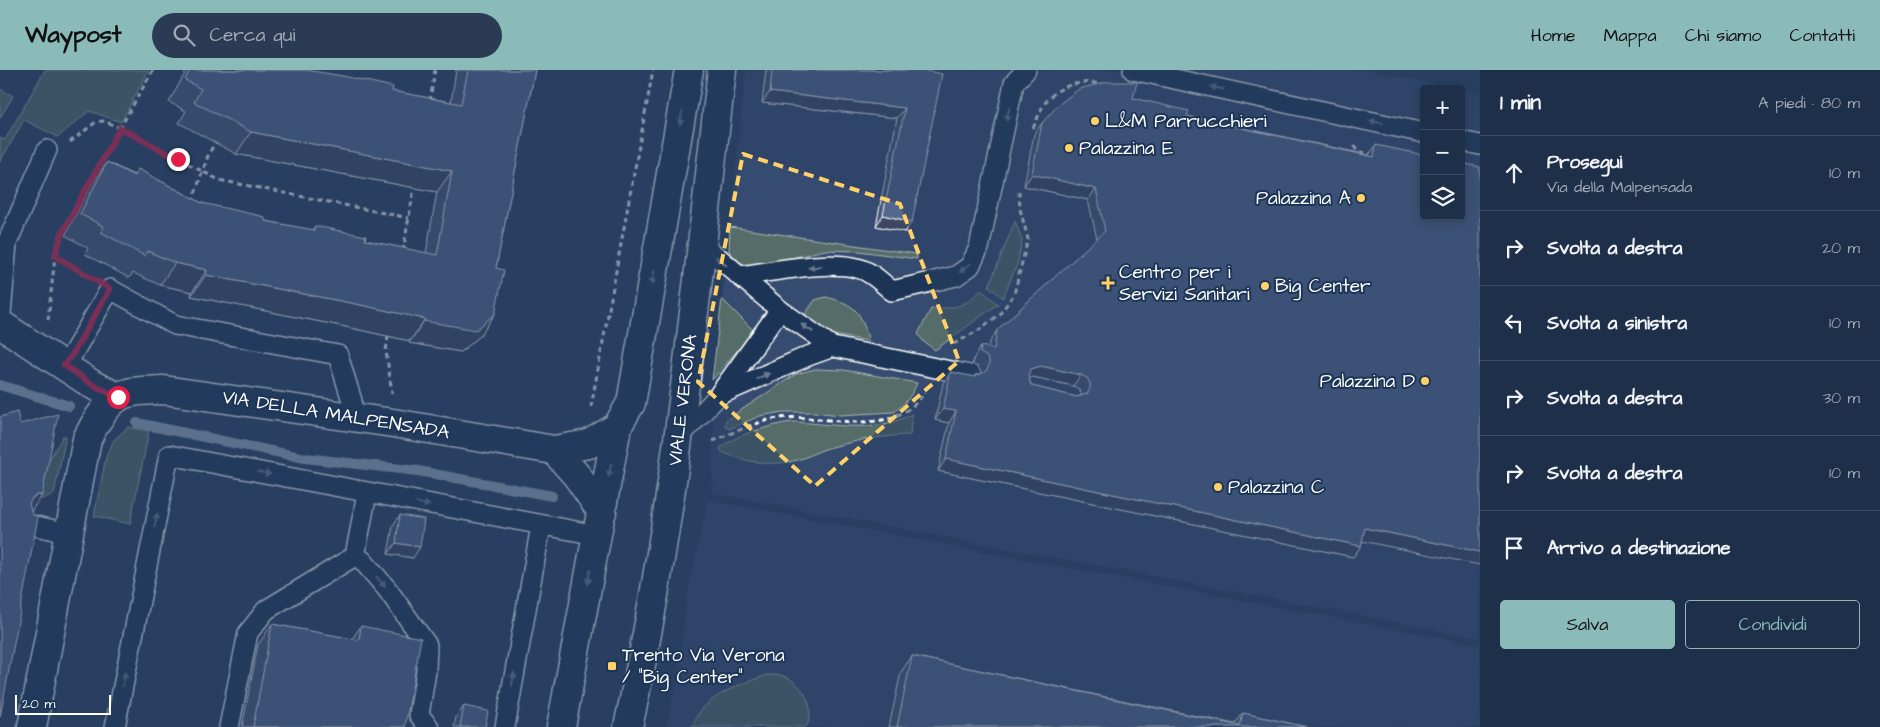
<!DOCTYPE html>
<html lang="it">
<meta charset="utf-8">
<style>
body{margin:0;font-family:"Architects Daughter",sans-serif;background:#2b3b54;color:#f1f3f6}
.controls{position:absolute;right:15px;top:15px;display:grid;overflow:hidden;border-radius:5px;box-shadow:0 2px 12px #0003}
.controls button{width:45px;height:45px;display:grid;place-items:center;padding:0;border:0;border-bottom:1px solid #3c4a62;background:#1e2f4a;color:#f1f3f6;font:25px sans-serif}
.scale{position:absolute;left:15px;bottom:12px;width:96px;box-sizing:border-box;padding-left:5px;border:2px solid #fff;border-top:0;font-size:14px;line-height:18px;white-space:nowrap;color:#fff;-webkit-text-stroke:4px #1d3557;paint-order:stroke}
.stop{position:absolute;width:15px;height:15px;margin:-11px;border:4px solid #e11d48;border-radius:50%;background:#fff}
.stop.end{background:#e11d48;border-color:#fff;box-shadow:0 1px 5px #0008}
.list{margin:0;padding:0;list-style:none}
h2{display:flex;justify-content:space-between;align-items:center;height:65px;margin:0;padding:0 20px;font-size:21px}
h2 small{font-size:16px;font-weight:400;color:#a1a9b5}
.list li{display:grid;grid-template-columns:32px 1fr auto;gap:15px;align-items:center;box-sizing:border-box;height:75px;padding:0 20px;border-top:1px solid #3c4a62}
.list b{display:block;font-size:19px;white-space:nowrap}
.list p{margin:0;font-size:16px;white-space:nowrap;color:#a1a9b5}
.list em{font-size:16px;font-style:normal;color:#a1a9b5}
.actions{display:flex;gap:10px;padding:15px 20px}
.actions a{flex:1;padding:11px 0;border:1px solid #8bbbb9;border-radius:5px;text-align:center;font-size:18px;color:#8bbbb9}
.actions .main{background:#8bbbb9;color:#111}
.icon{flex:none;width:28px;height:28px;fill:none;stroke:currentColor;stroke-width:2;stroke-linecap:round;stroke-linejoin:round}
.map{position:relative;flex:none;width:1480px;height:657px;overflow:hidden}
header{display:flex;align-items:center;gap:30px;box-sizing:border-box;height:70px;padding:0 25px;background:#8bbbb9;color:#111}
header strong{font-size:24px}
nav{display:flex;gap:28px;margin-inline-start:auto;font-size:18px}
.search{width:350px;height:45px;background:#2b3b54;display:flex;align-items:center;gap:12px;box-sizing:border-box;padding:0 18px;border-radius:28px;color:#a1a9b5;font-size:19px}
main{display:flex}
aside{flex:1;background:#1e2f4a}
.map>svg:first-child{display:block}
.built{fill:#354b6f}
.green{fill:#556c68;stroke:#aab6b4}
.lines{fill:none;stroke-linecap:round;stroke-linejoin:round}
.stream{stroke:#9aacc0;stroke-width:10}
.lane-casing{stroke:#fff;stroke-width:22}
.street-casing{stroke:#fff;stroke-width:31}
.secondary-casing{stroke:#fff;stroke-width:31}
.path{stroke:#fff;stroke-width:3;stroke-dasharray:5 4;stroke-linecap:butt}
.lane{stroke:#1d3557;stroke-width:19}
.street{stroke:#1d3557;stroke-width:28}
.secondary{stroke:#1d3557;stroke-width:28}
.lane-bridge-casing{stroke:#fff;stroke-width:22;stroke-linecap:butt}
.lane-bridge{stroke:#1d3557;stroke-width:19}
.wall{fill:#475879;stroke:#fff;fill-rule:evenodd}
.shaded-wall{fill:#3a4763;stroke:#fff}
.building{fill:#53668d;stroke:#fff;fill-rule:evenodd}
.oneway{fill:#6c7c92}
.route{stroke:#e11d48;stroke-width:6}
.marked{fill:none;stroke:#ffd166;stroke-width:4;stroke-dasharray:10 6;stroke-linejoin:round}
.poi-dot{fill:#ffd166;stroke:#1d3557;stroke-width:2}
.labels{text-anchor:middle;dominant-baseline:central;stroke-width:4;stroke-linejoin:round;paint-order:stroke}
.poi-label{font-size:19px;fill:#fff;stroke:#1d3557;text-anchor:start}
.street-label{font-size:19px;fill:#fff;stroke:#1d3557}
</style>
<header>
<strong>Waypost</strong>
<div class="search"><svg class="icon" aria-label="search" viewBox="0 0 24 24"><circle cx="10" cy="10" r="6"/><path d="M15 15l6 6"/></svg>Cerca qui</div>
<nav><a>Home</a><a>Mappa</a><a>Chi siamo</a><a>Contatti</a></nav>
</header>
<main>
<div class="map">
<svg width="1480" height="657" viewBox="0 0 1480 657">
<rect width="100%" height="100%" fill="#283f62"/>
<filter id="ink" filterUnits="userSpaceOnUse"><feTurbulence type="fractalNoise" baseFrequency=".02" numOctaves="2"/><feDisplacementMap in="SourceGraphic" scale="10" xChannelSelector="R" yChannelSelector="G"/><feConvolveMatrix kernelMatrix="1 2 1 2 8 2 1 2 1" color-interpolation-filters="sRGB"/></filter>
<g filter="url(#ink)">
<!-- built -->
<g class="built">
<polygon points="746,0 1368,0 1457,19 1424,19 1424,146 1461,146 1461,20 1480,24 1480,568 712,423 714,306"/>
<polygon points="708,430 1480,575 1480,657 666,657 677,609 688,521"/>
</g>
<!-- green -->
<g class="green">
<polygon points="45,0 149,0 121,52 89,41 58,67 24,50 0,92 0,68 5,70"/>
<polygon points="0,19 13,26 0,48"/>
<polygon points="1015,151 1022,170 1018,192 1003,228 989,216"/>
<polygon points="730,157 917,184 917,189 859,181 825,180 753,197 739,192 729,181"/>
<path d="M981,220L998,234L935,280L924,272L918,264L931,239C956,237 963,238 981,220Z"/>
<path d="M826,227C858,235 860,242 869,271L827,264L804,246L815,230Z"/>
<polygon points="722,229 754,261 712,310"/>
<path d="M815,299L844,300L917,313C912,325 905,334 894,342L840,345L814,342H783L760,346L729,359L725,356L726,350L796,304Z"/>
<path d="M912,344L910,365C889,366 869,368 848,373C840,375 831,377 822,380C814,383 806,388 797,390C773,397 744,392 722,382L720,378C730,370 742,365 754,361C767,358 782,352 795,352C835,354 875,364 912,344Z"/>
<polygon points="128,357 149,361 130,454 94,446 106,387 114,370"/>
<polygon points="63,366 66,366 54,424 32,433 39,393 49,390"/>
<path d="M767,605C771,605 776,605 779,605C801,609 818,637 806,657H692C694,653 696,646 699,643C715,622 744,613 767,605Z"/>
</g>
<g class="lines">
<!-- stream -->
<g class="stream">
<polyline points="0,315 69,336"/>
<polyline points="137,353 305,388 418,401 552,426"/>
</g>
<defs>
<g id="lane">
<polyline points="1133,0 1424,63"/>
<polyline points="1461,71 1480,75"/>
<polyline points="702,177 720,189 780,240 833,277"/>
<path d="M739,206C772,202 826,190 857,198C871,201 881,212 892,221L956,206L970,196L979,178L1014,13L1026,0"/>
<polyline points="0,256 7,173 47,80"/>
<polyline points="64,295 72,285 110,219 175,255 338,285 352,331 350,347"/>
<polyline points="719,325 808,286 833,277"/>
<polyline points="679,367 718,326 780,240"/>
<polyline points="367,423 355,486 362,490 387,519 427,575 426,601 419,645 429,657"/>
<polyline points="27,454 68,463"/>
<polyline points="115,657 169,385 597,465"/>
<polyline points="229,657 248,563 266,540 355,486"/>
<polyline points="505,657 541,456"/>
</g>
<g id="street">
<polyline points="0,254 93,315 118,327"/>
<polyline points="554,380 577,406 602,442"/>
<path d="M32,657L87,369C94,355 103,338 117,328C129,319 150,321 164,320L393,353L554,380L589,374L617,357"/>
<polyline points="561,657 617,357 631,333 689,0"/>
</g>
<path id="secondary" d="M628,657C676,441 696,220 722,0"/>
</defs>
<!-- lane casing -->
<use href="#lane" class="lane-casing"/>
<!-- street casing -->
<use href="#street" class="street-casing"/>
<!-- secondary casing -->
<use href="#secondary" class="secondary-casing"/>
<!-- path -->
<g class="path">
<polyline points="153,0 120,58 219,110 409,148"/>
<polyline points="430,31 435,0"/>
<path d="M1033,58C1037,50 1040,40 1045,33C1059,14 1081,10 1102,14"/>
<polyline points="70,72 96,52 104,51 120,58 62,163 55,186 88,206"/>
<polyline points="1354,76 1357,81 1372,84"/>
<polyline points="192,132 209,83 215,73"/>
<polyline points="403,181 414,118"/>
<polyline points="48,250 55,186"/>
<polyline points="388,266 386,281 392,323"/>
<polyline points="954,274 979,260 1000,244 1014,224 1028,169 1020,139 1019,122"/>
<polyline points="591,337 653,0"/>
<path d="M713,371C729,364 762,350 778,348C827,343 891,372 925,322"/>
</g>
<!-- lane -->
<use href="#lane" class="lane"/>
<!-- street -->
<use href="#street" class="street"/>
<!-- secondary -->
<use href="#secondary" class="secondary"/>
<defs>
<polyline id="lane-bridge" points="833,277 970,305"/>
</defs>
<!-- lane-bridge casing -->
<use href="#lane-bridge" class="lane-bridge-casing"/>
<!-- lane-bridge -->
<use href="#lane-bridge" class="lane-bridge"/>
</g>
<!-- wall -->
<g class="wall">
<polygon points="187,0 306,0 392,21 451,32 456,0 535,0 496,198 495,244 480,266 461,282 409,273 410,271 346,257 191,226 192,222 160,215 133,203 129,208 85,184 88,178 65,165 92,113 107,92 134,105 138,99 202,133 265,151 312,160 315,156 365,170 426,183 437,122 236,84 179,53 186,41 169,32"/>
<polygon points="766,0 923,0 905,162 876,156 897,48 762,33"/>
<path d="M1133,28L1187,46L1369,85L1376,75L1362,471L1361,476L1353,487L938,401L949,353L935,350L943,313L951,302L974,307L975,305L981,304V302L978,297L972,294L974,288L981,276L988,278L990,272L997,260L1097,169L1088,130L1024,116L1034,64L1042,53ZM1033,307L1073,316L1079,319L1082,325L1077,327L1036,317L1031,315L1029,308Z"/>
<polygon points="400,445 413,488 388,484 393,455"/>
<polygon points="272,554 352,569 361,556 405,657 242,657 258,575"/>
<polygon points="912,586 1235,654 1243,643 1307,657 889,657 901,602"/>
<polygon points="464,636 485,657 454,657 456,647"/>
</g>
<!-- shaded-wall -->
<g class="shaded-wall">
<polygon points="770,22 905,38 897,48 762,33"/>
<polygon points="251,62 452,101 437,122 236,84"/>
<polygon points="1032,104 1096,119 1088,130 1024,116"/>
<polygon points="883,145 912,152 905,162 876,156"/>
<polygon points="175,193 207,200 192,222 160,215"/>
<polygon points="206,205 361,235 425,249 410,271 346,257 191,226"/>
<polygon points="495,244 480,266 461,282 409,273 424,251"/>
<polygon points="1041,296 1081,305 1073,316 1033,307 1023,310 1031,299"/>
<polygon points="943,339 956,341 949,353 935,350"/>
<polygon points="946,389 1361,476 1353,487 938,401"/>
<polygon points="37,425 42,425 30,443 24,443 32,428"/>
<polygon points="1365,458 1480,482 1480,495 1357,470"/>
<polygon points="396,473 420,477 413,488 388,484"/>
</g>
<!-- building -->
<g class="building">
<polygon points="190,0 306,0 343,6 393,17 392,21 461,34 468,0 535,0 496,198 504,200 495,244 476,260 424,251 425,249 361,235 206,205 207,200 175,193 147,181 145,186 101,162 103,156 80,144 107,92 134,106 138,99 202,133 265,147 265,151 314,160 315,156 366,166 365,170 437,185 452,101 251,62 194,32 201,19 185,10"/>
<polygon points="772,0 923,0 942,4 912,152 883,145 905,38 770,22"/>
<path d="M1107,12H1137L1133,28L1189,41L1187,46L1374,87L1376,75L1424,85V146H1461V93L1480,97V482L1365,458L1361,476L946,389L956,341L943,339L951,302L975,307V305L981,304L986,301L989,296V291L986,286L980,283L981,276L994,279L997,260L1105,161L1096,119L1032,104L1042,53L1058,35L1079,19ZM1041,296L1081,305L1087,308L1090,313V319L1087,324L1077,327L1036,317L1031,315L1028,305L1031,299Z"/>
<polygon points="17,342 20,354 58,344 42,425 37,425 32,428 29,434 32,444 38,447 0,647 0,347"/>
<polygon points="400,445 424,449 420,477 396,473"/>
<polygon points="272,554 359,570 361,556 421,568 405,657 253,657"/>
<polygon points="912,586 1240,656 1243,643 1307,657 897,657"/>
<polygon points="464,636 488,641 485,657 460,657"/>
</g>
<!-- one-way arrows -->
<defs><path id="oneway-solid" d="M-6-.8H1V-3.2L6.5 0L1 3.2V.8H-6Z" transform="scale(1.25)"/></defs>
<g class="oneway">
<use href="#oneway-solid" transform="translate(1217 18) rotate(-168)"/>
<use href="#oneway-solid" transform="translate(1008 44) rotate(102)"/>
<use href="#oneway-solid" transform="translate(681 48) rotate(100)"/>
<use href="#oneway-solid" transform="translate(1376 52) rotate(-168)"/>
<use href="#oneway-solid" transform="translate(721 191) rotate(-141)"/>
<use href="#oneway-solid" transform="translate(815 197) rotate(173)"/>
<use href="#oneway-solid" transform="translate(965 198) rotate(140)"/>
<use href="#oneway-solid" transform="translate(653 208) rotate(100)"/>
<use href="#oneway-solid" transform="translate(807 258) rotate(-147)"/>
<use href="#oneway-solid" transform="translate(763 306) rotate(-24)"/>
<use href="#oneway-solid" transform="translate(610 400) rotate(100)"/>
<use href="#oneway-solid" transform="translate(264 403) rotate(11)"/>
<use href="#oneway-solid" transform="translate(423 434) rotate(11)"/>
<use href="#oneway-solid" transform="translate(156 450) rotate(-79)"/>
<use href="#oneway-solid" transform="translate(589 507) rotate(101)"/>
<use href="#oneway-solid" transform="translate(381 512) rotate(49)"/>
<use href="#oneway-solid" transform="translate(124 609) rotate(-79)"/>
<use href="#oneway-solid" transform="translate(513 609) rotate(-80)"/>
</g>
</g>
<g class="lines" filter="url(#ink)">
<!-- route -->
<polyline class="route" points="118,327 93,315 64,295 72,285 110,219 55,186 62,163 120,58 178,89"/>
</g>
<!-- marked area -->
<path d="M0 0H1480V657H0ZM743,84L900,134L959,291L815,416L698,312Z" fill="#283f62" fill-opacity=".55" fill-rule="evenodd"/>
<path class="marked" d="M743,84L900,134L959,291L815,416L698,312Z"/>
<!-- markers -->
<g class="poi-dot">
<circle cx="1095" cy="51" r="5"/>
<circle cx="1069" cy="78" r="5"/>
<circle cx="1361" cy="128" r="5"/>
<path d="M1105.5 205.5h5v5h5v5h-5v5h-5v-5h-5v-5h5z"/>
<circle cx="1265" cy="216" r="5"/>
<circle cx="1425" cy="311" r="5"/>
<circle cx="1218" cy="417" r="5"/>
<rect x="607" y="591" width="10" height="10" rx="2.5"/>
</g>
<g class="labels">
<!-- poi labels -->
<g class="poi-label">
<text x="1105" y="51">L&amp;M Parrucchieri</text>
<text x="1079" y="78">Palazzina E</text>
<text x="1351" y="128" text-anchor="end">Palazzina A</text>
<text x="1119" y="202">Centro per i<tspan x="1119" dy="22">Servizi Sanitari</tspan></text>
<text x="1275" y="216">Big Center</text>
<text x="1415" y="311" text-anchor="end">Palazzina D</text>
<text x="1228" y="417">Palazzina C</text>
<text x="622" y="585">Trento Via Verona<tspan x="622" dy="22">/ "Big Center"</tspan></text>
</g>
<!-- street labels -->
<g class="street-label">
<text transform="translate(683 330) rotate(-83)">VIALE VERONA</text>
<text transform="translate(336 345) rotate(9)">VIA DELLA MALPENSADA</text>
</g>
</g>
</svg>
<div class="controls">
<button>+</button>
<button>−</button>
<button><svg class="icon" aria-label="layers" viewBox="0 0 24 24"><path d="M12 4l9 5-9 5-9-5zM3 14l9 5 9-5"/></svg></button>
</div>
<div class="scale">20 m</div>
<div class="stop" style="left:118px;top:327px"></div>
<div class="stop end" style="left:178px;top:89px"></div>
</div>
<aside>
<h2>1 min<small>A piedi · 80 m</small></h2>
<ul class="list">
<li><svg class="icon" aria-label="ahead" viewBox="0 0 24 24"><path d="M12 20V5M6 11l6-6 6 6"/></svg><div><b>Prosegui</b><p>Via della Malpensada</p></div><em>10 m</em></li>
<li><svg class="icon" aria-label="right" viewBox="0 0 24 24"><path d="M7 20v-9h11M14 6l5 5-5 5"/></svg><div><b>Svolta a destra</b></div><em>20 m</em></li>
<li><svg class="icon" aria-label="left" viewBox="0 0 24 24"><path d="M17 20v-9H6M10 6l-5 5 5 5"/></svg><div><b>Svolta a sinistra</b></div><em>10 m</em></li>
<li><svg class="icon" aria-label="right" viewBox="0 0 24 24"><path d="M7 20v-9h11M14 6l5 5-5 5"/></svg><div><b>Svolta a destra</b></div><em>30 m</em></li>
<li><svg class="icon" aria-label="right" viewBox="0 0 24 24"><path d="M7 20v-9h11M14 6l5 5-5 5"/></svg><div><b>Svolta a destra</b></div><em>10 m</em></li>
<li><svg class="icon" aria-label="arrive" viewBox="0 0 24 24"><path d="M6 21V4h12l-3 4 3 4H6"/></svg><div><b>Arrivo a destinazione</b></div></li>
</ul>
<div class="actions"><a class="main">Salva</a><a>Condividi</a></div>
</aside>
</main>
